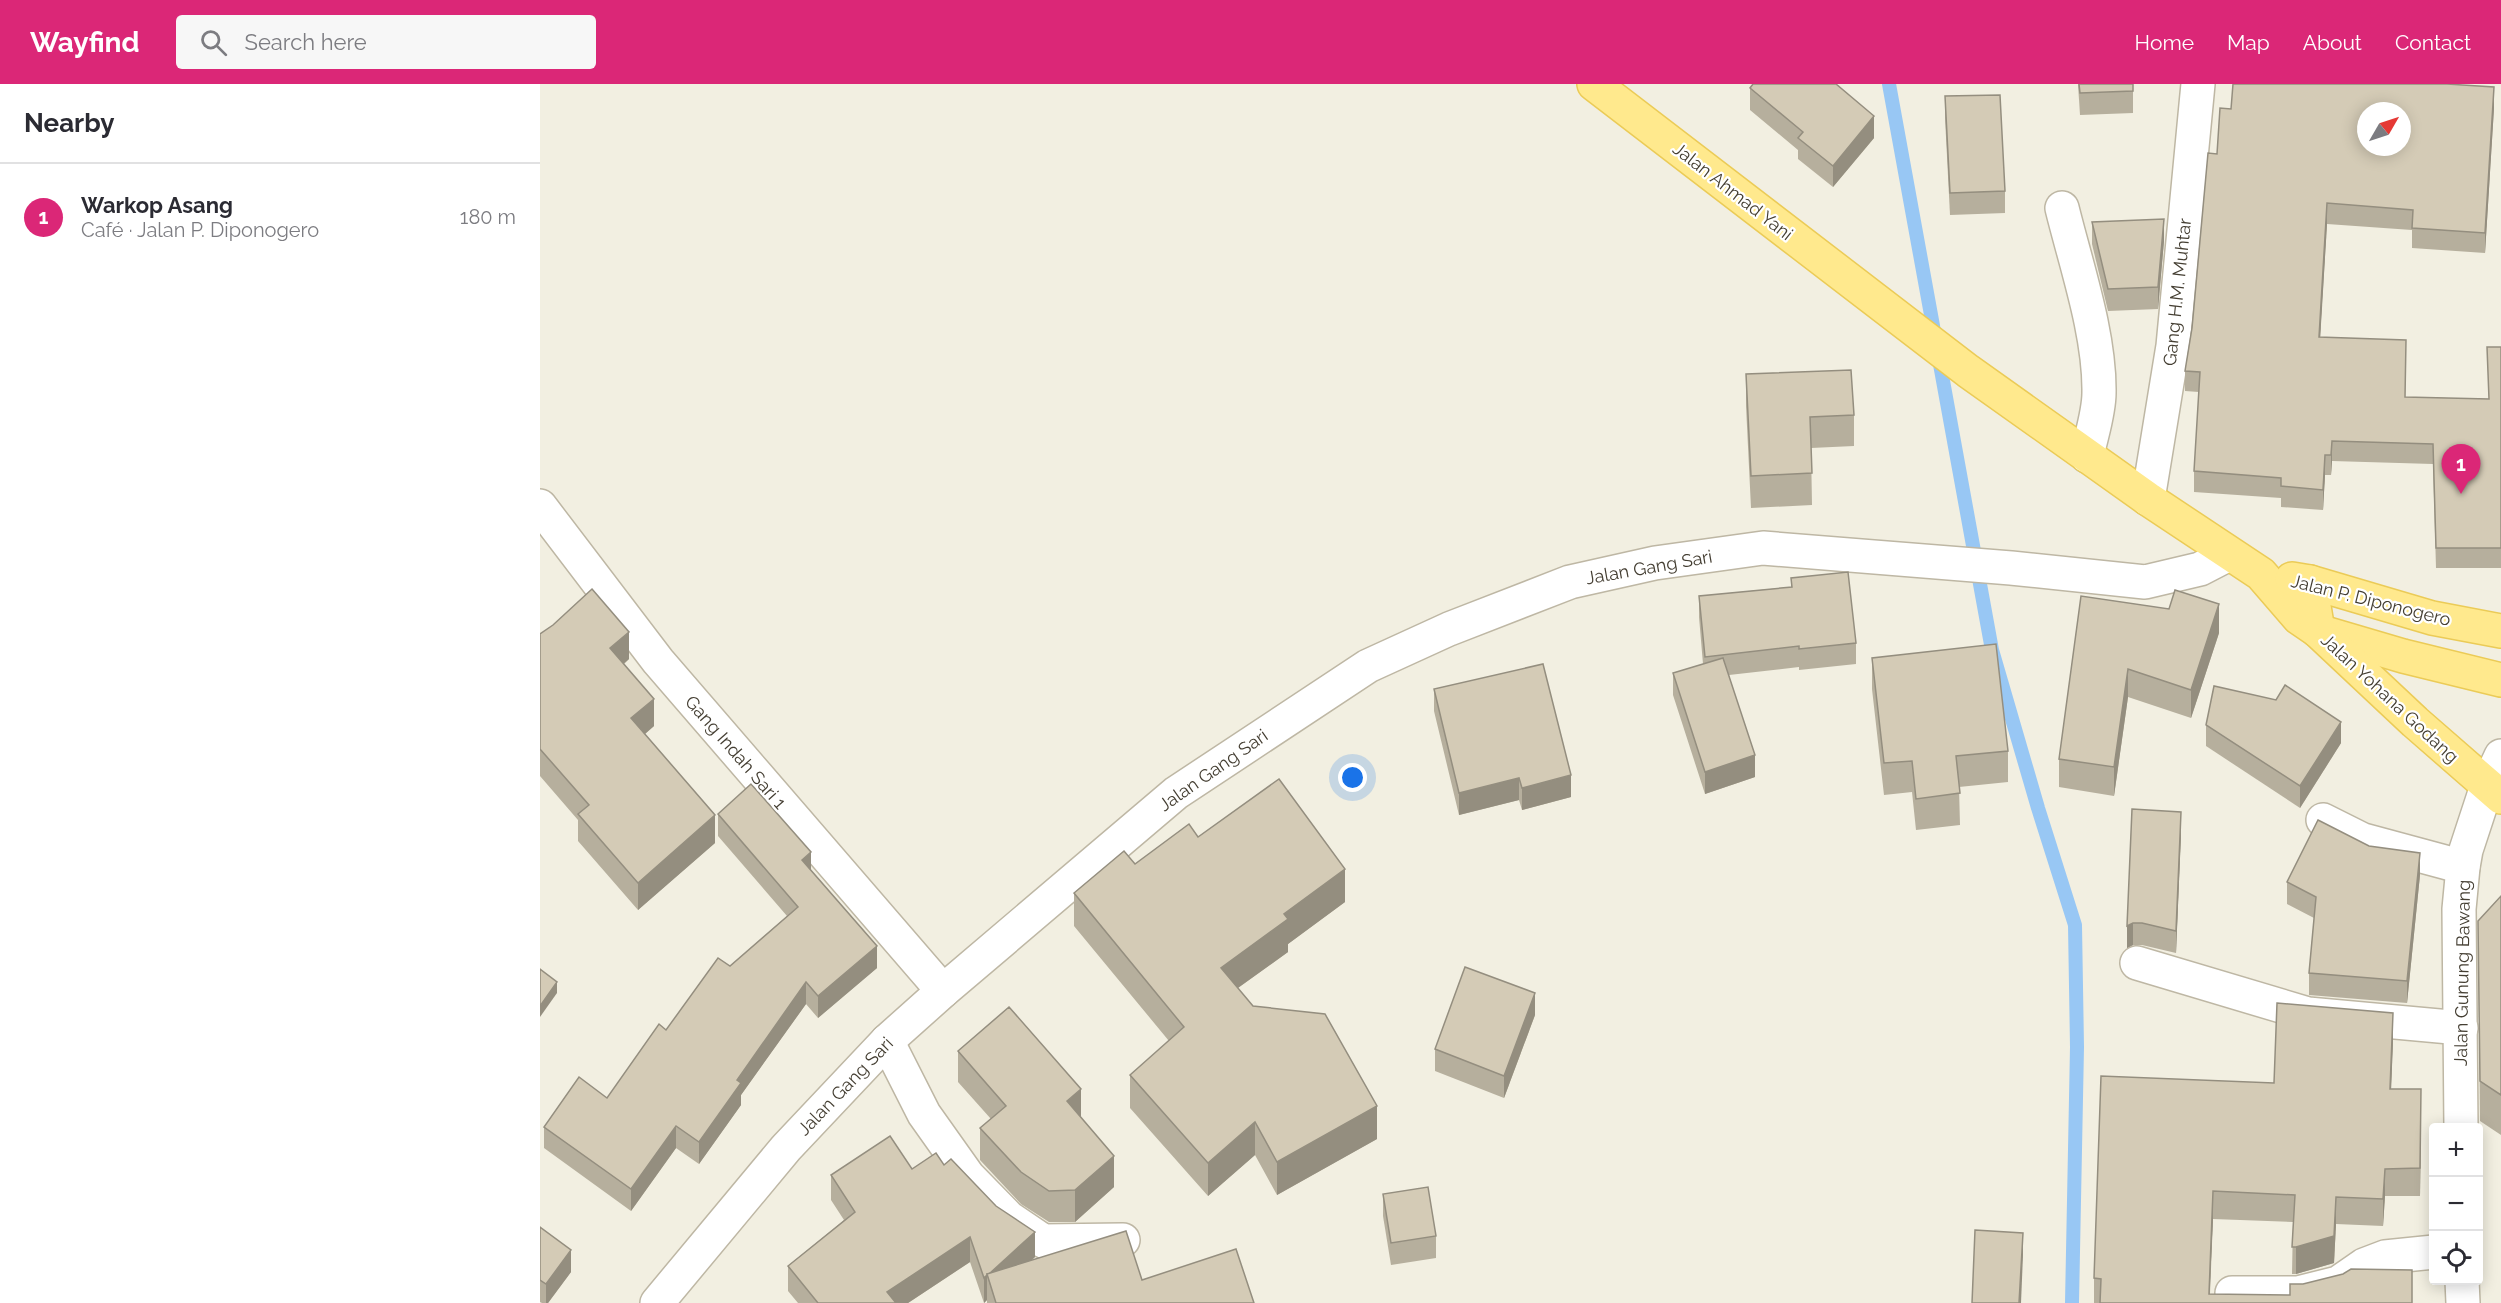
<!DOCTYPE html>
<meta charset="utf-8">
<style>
body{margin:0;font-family:Raleway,sans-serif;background:#f7f7f7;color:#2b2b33}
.controls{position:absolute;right:18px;bottom:18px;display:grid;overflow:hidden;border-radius:6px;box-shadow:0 3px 15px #0003}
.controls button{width:54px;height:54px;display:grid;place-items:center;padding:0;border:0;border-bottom:2px solid #e1e1e2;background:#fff;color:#2b2b33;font:30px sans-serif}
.compass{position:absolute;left:1817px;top:18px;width:54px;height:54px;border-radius:50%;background:#fff;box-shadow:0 3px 15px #0003;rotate:51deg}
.you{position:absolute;left:813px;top:694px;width:21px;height:21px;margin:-15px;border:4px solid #fff;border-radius:50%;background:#1a73e8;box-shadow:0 0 0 9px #1a73e833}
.badge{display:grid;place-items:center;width:39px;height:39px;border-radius:50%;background:#db2777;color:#fff;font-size:20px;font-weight:700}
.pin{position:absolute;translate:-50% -50px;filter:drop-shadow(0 2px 3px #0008)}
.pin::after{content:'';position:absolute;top:32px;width:21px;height:18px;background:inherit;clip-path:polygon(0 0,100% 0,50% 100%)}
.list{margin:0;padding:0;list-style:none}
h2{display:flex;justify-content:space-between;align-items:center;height:78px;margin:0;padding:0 24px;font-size:26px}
h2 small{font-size:20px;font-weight:400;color:#7c7c81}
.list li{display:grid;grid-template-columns:39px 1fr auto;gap:18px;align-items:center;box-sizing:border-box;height:108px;padding:0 24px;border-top:2px solid #e1e1e2}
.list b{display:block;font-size:22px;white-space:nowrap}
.list p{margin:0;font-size:20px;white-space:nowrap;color:#7c7c81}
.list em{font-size:20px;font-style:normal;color:#7c7c81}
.icon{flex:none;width:33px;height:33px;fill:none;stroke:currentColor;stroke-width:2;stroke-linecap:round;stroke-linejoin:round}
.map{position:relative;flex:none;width:1961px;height:1219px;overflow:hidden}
header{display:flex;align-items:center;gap:36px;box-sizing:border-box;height:84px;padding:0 30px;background:#db2777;color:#fff}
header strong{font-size:28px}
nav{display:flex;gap:33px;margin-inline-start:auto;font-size:21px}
.search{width:420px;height:54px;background:#f7f7f7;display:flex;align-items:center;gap:15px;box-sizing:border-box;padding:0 21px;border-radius:6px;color:#7c7c81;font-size:22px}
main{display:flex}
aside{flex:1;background:#fff}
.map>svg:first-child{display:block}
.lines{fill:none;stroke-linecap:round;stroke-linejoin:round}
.stream{stroke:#98c7f4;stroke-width:14}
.minor-casing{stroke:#beb7a4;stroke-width:36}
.major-casing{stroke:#ebcb57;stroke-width:36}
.minor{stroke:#fff;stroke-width:33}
.major{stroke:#ffe98d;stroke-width:33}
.wall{fill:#b6af9d}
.shaded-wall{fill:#948e7f}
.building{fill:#d4cbb6;stroke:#948e7f;stroke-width:1.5;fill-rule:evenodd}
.labels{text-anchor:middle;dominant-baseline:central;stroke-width:4.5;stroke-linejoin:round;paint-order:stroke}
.street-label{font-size:18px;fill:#443e32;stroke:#fff}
</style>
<header>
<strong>Wayfind</strong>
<div class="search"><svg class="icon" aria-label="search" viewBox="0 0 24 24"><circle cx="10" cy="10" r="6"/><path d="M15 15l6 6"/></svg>Search here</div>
<nav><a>Home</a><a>Map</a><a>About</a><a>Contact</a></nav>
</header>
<main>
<aside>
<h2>Nearby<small></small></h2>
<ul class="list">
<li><span class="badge">1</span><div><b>Warkop Asang</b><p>Café · Jalan P. Diponogero</p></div><em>180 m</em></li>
</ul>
</aside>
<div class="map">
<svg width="1961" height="1219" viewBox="0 0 1961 1219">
<rect width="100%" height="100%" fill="#f2efe1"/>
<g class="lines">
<!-- stream -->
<polyline class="stream" points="1349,0 1452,566 1498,724 1535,841 1537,963 1532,1219"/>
<defs>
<g id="minor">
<path d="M1522,124C1536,181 1560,250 1559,309C1559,329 1551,352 1547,372"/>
<polyline points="1608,415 1633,262 1658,0"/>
<polyline points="0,422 118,577 403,907"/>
<polyline points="1783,736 1823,756 1923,783"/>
<polyline points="1597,879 1768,930 1921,944"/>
<polyline points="347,957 384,1030 428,1092 469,1134 503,1157 583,1156"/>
<polyline points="1921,1044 1919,825 1923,783 1926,766 1947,702 1961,672"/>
<polyline points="1922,1196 1923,1219"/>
<polyline points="1692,1209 1758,1209 1798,1199 1824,1181 1845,1173 1894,1168"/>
<polyline points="117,1219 246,1064 347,957 403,907 636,709 828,582 909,545 1030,498 1115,479 1223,464 1471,484 1605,498 1660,485 1689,470"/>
</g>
<g id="major">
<polyline points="1054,0 1428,287 1608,415 1721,490 1759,534 1778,547 1863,572 1961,596"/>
<polyline points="1752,495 1770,498 1892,534 1961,547"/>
<polyline points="1770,498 1778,547 1875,638 1961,713"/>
</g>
</defs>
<!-- minor casing -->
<use href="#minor" class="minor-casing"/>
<!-- major casing -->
<use href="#major" class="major-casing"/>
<!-- minor -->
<use href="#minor" class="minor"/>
<!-- major -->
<use href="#major" class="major"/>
</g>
<!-- wall -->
<g class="wall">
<polygon points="1538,0 1593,0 1593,29 1540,31"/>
<polygon points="1210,4 1334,54 1293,103 1258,75 1258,66 1210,26"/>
<polygon points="1405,12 1465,107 1465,129 1410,131 1405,34"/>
<polygon points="1954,24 1945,169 1872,164 1872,146 1787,140 1780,253 1866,276 1865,313 1949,315 1947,263 1961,263 1961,484 1896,484 1893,380 1792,377 1791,391 1785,391 1783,426 1741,423 1741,414 1654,408 1654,387 1659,308 1645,307 1645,287 1677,70 1691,25"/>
<polygon points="1552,138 1624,157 1618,225 1568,227 1552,160"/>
<polygon points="1206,290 1314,331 1314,362 1271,364 1272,421 1211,424 1206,322"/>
<polygon points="1251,494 1316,559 1316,580 1259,586 1259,583 1189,591 1215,693 1165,710 1133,611 1133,589 1163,580 1159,533 1159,512 1251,503"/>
<polygon points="1541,512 1679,549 1651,634 1588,613 1574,712 1519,703 1519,675"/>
<polygon points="0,550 89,575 84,580 114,642 105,650 175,759 98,826 38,757 38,736 0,692"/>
<polygon points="1332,574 1468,667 1468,698 1419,703 1420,741 1376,746 1372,708 1344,711 1332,605"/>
<polygon points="894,605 1031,713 982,726 979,716 919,731 894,627"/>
<polygon points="1666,641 1801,659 1760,724 1666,662"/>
<polygon points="178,730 271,786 337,884 278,934 266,920 201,1011 201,1021 159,1080 136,1064 91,1127 4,1064 4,1043 67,1014 126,946 190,882 247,832 178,752"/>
<polygon points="1641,750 1636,869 1602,861 1593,861 1587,864 1587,842"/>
<polygon points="658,753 805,818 748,860 748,868 698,904 713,922 837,1055 737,1111 715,1071 668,1112 590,1024 590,991 629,957 534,842 534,809 595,780"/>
<polygon points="1880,791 1867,919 1769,911 1769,889 1774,834 1747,820 1747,798"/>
<polygon points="1961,812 1961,1051 1940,1037 1938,837"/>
<polygon points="995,931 964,1014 895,987 895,965"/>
<polygon points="1853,957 1851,1005 1881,1033 1880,1112 1845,1112 1843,1142 1796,1140 1794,1179 1756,1190 1752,1190 1753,1138 1673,1135 1670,1210 1872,1219 1554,1219 1554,1194 1734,999"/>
<polygon points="418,967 541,1034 574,1103 535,1138 509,1138 481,1120 440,1076 440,1044 451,1035 418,998"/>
<polygon points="404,1081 495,1173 492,1176 602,1196 714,1219 447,1219 447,1216 444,1219 430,1178 368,1219 258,1219 248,1207 248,1182 304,1136 291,1116 291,1091 372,1085"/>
<polygon points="843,1110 896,1152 896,1174 851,1181 843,1132"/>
<polygon points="0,1143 31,1188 8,1219 2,1219 0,1218"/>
</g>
<!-- shaded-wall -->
<g class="shaded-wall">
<polygon points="1954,3 1954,24 1945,169 1945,149"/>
<polygon points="1334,32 1334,54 1293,103 1293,82"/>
<polygon points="1787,119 1787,140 1779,274 1779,253"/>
<polygon points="1624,135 1624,157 1618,225 1618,203"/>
<polygon points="1792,357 1792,377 1791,391 1791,371"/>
<polygon points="1785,371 1785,391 1783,426 1783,406"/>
<polygon points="1679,520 1679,549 1651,634 1651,606"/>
<polygon points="89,548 89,575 70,591 70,564"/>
<polygon points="1588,585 1588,613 1574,712 1574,683"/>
<polygon points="114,615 114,642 91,662 91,634"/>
<polygon points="1801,638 1801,659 1760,724 1760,702"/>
<polygon points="1215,671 1215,693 1165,710 1165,688"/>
<polygon points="1031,691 1031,713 982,726 982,704"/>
<polygon points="979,694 979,716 919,731 919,709"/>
<polygon points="1641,728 1641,750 1636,869 1636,847"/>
<polygon points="175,731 175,759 98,826 98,799"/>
<polygon points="271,768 271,790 262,776"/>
<polygon points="1880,769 1880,791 1867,919 1867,897"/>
<polygon points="805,785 805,818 748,860 748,868 681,916 681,884 744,830"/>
<polygon points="1593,839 1593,861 1587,864 1587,842"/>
<polygon points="337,862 337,884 278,934 278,912"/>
<polygon points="17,898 17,909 0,933 0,922"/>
<polygon points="266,898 266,920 201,1011 201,1021 159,1080 159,1058 197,996"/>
<polygon points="995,909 995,931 964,1014 964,992"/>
<polygon points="1853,929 1853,957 1850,1032 1850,1005"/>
<polygon points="541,1005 541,1036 527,1017"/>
<polygon points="1881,1005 1881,1033 1880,1112 1880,1084"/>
<polygon points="837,1022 837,1055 737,1111 737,1078"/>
<polygon points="715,1038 715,1071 668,1112 668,1079"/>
<polygon points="136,1042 136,1064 91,1127 91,1105"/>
<polygon points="574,1072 574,1103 535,1138 535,1106"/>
<polygon points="1845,1085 1845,1112 1843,1142 1843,1115"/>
<polygon points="1673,1107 1673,1135 1669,1219"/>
<polygon points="1796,1113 1796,1140 1794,1179 1756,1190 1756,1163"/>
<polygon points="495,1148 495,1173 453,1210 447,1191"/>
<polygon points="1483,1149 1483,1171 1481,1219 1479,1219"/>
<polygon points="430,1153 430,1178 368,1219 347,1219 347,1208"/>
<polygon points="31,1166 31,1188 8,1219 6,1219 6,1200"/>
<polygon points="447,1191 447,1216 444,1219 444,1194"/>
</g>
<!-- building -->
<g class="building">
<polygon points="1213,0 1296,0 1334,32 1293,82 1258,54 1263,48 1210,4"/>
<polygon points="1539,0 1593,0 1593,7 1540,9"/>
<path d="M1693,0H1907L1954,3L1945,149L1872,144L1873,126L1787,119L1779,253L1866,256L1865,313L1949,315L1947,263H1961V464H1896L1893,360L1792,357L1791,371H1785L1783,406L1741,402V394L1654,387L1660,288L1645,287L1652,244L1668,69L1677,70L1680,24L1691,25ZM1826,27H1862V63H1826Z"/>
<polygon points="1460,11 1465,107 1410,109 1405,12"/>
<polygon points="1624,135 1618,203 1568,205 1552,138"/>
<polygon points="1311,286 1314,331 1270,333 1272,389 1211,392 1206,290"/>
<polygon points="1308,488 1316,559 1259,565 1259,562 1165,573 1159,512 1252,503 1251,494"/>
<polygon points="52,505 89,548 70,564 114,615 91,634 175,731 98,799 38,730 49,721 0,665 0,550 13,541"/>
<polygon points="1635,506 1679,520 1651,606 1588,585 1574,683 1519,675 1541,512 1629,525"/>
<polygon points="1456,560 1468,667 1416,672 1420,709 1376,715 1372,677 1344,679 1332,574"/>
<polygon points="1183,574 1215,671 1165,688 1133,589"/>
<polygon points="1003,580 1031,691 982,704 979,694 919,709 894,605"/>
<polygon points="1745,601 1801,638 1760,702 1666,641 1674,602 1736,616"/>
<polygon points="739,695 805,785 744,830 748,835 681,884 713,922 785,930 837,1022 737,1078 715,1038 668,1079 590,991 644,943 534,809 584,767 595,780 649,740 658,753"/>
<polygon points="211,700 271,768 262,776 337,862 278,912 266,898 197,996 201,999 159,1058 136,1042 91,1105 4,1043 39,993 67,1014 119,940 126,946 178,874 190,882 258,823 178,730"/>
<polygon points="1592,725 1641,728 1636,847 1602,839 1593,839 1587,842"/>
<polygon points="1778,736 1829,762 1880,769 1867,897 1769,889 1776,813 1747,798"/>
<polygon points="1961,812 1961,1011 1940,997 1938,837"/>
<polygon points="925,883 995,909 964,992 895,965"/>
<polygon points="0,885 17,898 0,922"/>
<polygon points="1737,919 1853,929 1850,1005 1881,1005 1880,1084 1845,1085 1843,1115 1796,1113 1794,1152 1756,1163 1752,1163 1755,1111 1673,1107 1669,1210 1750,1211 1750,1200 1763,1200 1803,1190 1811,1185 1872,1186 1872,1219 1560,1219 1561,1195 1554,1194 1561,992 1734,999"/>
<polygon points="469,923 541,1005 527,1017 574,1072 535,1106 509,1107 481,1088 440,1044 466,1022 418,967"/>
<polygon points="350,1052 372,1085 396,1069 404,1081 411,1075 456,1122 495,1148 449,1190 447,1190 447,1191 444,1194 430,1153 347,1208 356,1219 278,1219 248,1182 315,1128 291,1091"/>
<polygon points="888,1103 896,1152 851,1159 843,1110"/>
<polygon points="0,1143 31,1166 6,1200 0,1196"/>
<polygon points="1435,1146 1483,1149 1479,1219 1432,1219"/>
<polygon points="586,1147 602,1196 696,1165 714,1219 456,1219 447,1190"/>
</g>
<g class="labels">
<!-- street labels -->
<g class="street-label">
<text transform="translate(1193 107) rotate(38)">Jalan Ahmad Yani</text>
<text transform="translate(1637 208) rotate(-84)">Gang H.M. Muhtar</text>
<text transform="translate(1109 483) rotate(-10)">Jalan Gang Sari</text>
<text transform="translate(1831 516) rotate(14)">Jalan P. Diponogero</text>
<text transform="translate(1850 614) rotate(43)">Jalan Yohana Godang</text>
<text transform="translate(196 668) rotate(49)">Gang Indah Sari 1</text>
<text transform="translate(673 686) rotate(-35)">Jalan Gang Sari</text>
<text transform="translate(1922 889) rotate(-89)">Jalan Gunung Bawang</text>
<text transform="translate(305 1002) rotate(-46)">Jalan Gang Sari</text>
</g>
</g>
</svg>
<div class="controls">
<button>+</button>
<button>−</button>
<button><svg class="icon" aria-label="locate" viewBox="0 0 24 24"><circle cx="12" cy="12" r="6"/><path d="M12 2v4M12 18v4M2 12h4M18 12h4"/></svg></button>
</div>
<svg class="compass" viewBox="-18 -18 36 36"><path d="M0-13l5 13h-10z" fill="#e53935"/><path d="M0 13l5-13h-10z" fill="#7c7c81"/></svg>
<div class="you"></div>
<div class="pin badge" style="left:1921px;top:410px">1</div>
</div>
</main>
